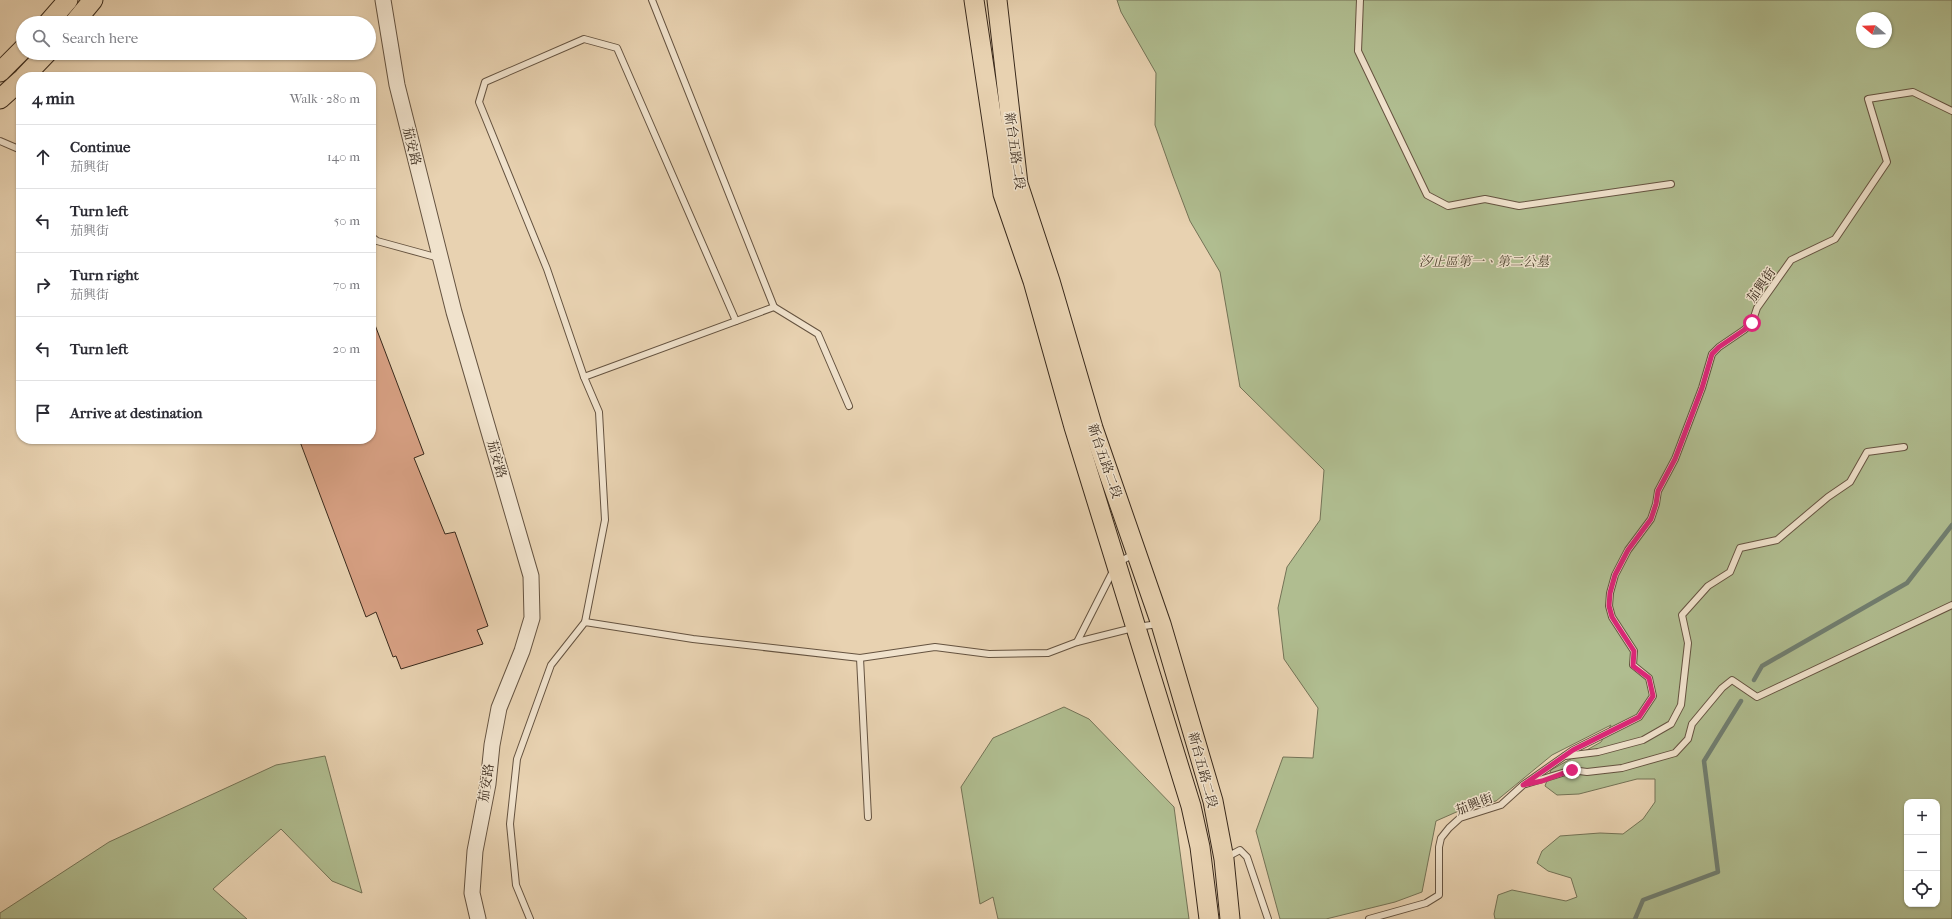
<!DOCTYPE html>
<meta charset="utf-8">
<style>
body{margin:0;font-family:"IM FELL French Canon","Noto Serif TC",serif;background:#f2f2f3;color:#2b2b33}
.controls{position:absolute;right:12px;bottom:12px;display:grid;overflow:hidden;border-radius:8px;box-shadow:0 1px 3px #0004}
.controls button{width:36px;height:36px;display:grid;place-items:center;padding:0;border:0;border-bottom:1px solid #e1e1e2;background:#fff;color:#2b2b33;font:20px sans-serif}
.compass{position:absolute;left:1856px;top:12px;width:36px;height:36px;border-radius:50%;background:#fff;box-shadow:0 1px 3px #0004;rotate:289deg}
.stop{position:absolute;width:12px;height:12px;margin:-9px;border:3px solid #db2777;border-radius:50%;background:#fff}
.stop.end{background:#db2777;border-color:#fff;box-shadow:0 1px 4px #0008}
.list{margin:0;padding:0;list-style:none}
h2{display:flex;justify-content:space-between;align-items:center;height:52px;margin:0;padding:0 16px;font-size:17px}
h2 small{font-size:13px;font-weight:400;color:#7c7c81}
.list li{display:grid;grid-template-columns:26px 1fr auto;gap:12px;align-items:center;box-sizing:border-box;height:64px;padding:0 16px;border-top:1px solid #e1e1e2}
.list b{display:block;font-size:15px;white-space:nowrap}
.list p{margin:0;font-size:13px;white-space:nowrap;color:#7c7c81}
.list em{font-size:13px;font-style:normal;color:#7c7c81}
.icon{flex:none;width:22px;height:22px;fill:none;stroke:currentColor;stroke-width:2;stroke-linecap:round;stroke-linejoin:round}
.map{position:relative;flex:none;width:1952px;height:919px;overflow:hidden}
.search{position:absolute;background:#fff;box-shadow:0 1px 3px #0004;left:16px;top:16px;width:360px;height:44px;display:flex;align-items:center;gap:10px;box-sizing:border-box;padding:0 14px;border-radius:22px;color:#7c7c81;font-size:15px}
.panel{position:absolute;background:#fff;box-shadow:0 1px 3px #0004;left:16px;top:72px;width:360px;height:372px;border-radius:16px}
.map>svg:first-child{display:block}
.green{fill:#b0bd90;stroke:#747356;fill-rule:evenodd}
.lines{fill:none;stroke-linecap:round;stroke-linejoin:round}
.stream{stroke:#717f71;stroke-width:4.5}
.building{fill:#d7a083;stroke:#39291b}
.service-casing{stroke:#655340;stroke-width:8}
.tertiary-casing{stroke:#655340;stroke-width:17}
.primary-casing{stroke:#39291b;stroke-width:21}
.service{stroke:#f0e2cc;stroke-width:6}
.tertiary{stroke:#f0e2cc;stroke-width:15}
.primary{stroke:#e8d2b1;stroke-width:19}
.route{stroke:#db2777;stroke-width:5}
.labels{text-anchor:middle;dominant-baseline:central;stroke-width:3;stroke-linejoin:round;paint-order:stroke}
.street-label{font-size:13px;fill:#39291b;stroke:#f0e2cc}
.park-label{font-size:13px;font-style:italic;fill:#514732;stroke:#f0e2cc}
</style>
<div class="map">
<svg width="1952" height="919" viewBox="0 0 1952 919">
<rect width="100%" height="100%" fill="#e8d2b1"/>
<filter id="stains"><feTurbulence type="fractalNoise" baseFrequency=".005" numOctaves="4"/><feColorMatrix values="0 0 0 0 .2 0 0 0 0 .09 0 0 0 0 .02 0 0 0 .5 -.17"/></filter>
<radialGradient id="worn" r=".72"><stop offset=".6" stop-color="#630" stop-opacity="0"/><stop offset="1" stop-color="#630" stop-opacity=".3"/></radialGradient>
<!-- green -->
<g class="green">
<path d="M1117,0H1952V919H1495L1494,914L1498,895L1512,890L1566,901L1577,897L1571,878L1548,871L1537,863L1542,851L1560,836L1600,833L1623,834L1643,819L1655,802V779H1637L1579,794L1557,795L1545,786L1551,770L1601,742L1611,725L1552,755L1496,801L1470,806L1436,821L1422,892L1395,902L1326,919H1280L1256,831L1283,757L1313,758L1318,708L1284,659L1278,608L1287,567L1320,520L1324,470L1240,387L1220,272L1190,221L1173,176L1155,125L1156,73L1121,12ZM1862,18H1886V42H1862ZM1907,802H1937V904H1907Z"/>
<polygon points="1064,707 1089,719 1174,807 1189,919 998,919 993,897 980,904 961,787 993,738"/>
<polygon points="325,756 362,893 332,881 281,829 213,889 247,919 0,919 0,913 109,842 276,765"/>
</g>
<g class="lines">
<!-- stream -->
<g class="stream">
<polyline points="1754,680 1762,666 1907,583 1952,525"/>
<polyline points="1635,919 1643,900 1718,872 1704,761 1741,701"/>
</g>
</g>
<!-- building -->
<polygon class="building" points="372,317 424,454 414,458 445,534 455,532 488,626 477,630 483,644 401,669 396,656 393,657 376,612 366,617 299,439 371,439"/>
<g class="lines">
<defs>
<g id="service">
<polyline points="1360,0 1358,51 1427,195 1448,206 1485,199 1519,206 1671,184"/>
<polyline points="0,141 21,150"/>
<polyline points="371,236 377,241 439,258"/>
<polyline points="774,307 818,334 849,406"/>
<polyline points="584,377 547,269 479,102 485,82 584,39 617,48 736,321"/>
<polyline points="585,622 605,520 599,412 584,377 774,307 652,0"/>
<polyline points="1077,642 1117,563 1134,554"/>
<polyline points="860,658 868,817"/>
<polyline points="1565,756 1598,752 1643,740 1671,724 1681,705 1688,643 1682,615 1708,586 1730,572 1740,548 1777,540 1828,497 1850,482 1867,452 1904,447"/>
<polyline points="1526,784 1572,770 1587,772 1622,768 1675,753 1688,739 1692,724 1722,688 1732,680 1757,697 1952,605"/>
<polyline points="1227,857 1240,850 1247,857 1268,919"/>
<polyline points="530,919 516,885 510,824 517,759 551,665 585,622 693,639 860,658 935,647 989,654 1048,653 1077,642 1137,627 1158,624"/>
<polyline points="1369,919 1426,903 1439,895 1439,847 1441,838 1449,828 1460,818 1501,805 1523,785 1573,750 1639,717 1653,696 1649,678 1633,665 1634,651 1612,617 1609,606 1610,593 1615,575 1628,550 1651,519 1656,504 1658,491 1675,459 1702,388 1712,354 1719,347 1744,330 1752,323 1757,308 1791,260 1835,239 1887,162 1868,99 1913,92 1952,111"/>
</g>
<polyline id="tertiary" points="383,0 397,85 454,312 531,576 532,618 522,651 499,708 492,745 488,784 475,851 472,893 478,919"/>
<g id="primary">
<polyline points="974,0 1003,194 1033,281 1074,427 1191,806 1200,847 1209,919"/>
<polyline points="997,0 1018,184 1050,281 1093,428 1161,624 1213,801 1224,859 1230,919"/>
<polyline points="48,23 68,0"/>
<polyline points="74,23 93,0"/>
<polyline points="0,72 23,49"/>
<polyline points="24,77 47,53"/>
<polyline points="0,99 21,80"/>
</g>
</defs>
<!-- service casing -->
<use href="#service" class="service-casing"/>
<!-- tertiary casing -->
<use href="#tertiary" class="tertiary-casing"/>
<!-- primary casing -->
<use href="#primary" class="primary-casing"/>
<!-- service -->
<use href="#service" class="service"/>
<!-- tertiary -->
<use href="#tertiary" class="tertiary"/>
<!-- primary -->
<use href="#primary" class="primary"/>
</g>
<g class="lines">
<!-- route -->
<polyline class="route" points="1572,770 1542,781 1523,785 1573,750 1639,717 1653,696 1649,678 1633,666 1634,651 1619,628 1612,617 1609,606 1610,593 1615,575 1628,550 1651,519 1656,504 1658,491 1675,459 1702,388 1712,354 1719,347 1744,330 1752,323"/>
</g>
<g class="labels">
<!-- street labels -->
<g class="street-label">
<text transform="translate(412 146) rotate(76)">茄安路</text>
<text transform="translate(1015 151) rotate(82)">新台五路二段</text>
<text transform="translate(1761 285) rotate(-55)">茄興街</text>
<text transform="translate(497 459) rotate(74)">茄安路</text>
<text transform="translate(1105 461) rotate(71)">新台五路二段</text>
<text transform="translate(1203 770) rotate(75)">新台五路二段</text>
<text transform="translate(486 783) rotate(-81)">茄安路</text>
<text transform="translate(1474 804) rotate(-21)">茄興街</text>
</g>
<!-- park labels -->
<g class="park-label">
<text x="1484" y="261">汐止區第一、第二公墓</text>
</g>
</g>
<rect width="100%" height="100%" filter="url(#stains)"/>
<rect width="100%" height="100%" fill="url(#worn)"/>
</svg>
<div class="controls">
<button>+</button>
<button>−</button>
<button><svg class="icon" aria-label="locate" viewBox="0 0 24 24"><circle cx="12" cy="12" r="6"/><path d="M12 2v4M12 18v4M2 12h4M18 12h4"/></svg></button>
</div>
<svg class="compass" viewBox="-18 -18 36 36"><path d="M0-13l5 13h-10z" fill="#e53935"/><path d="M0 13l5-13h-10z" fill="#7c7c81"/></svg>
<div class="stop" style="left:1752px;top:323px"></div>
<div class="stop end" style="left:1572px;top:770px"></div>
<div class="search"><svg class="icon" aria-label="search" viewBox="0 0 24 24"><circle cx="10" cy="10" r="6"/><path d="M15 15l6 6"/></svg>Search here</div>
<section class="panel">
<h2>4 min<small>Walk · 280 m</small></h2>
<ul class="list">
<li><svg class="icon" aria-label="ahead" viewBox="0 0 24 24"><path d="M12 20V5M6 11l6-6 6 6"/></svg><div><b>Continue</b><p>茄興街</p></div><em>140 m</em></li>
<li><svg class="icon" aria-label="left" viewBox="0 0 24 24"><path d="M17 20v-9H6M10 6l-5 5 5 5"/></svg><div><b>Turn left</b><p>茄興街</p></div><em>50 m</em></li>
<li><svg class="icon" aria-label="right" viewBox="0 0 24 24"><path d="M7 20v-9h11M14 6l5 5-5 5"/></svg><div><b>Turn right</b><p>茄興街</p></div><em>70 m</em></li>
<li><svg class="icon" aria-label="left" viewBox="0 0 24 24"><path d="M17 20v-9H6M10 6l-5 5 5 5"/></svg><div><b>Turn left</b></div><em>20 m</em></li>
<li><svg class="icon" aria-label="arrive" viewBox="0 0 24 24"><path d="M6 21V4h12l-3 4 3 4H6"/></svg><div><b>Arrive at destination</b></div></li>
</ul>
</section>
</div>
